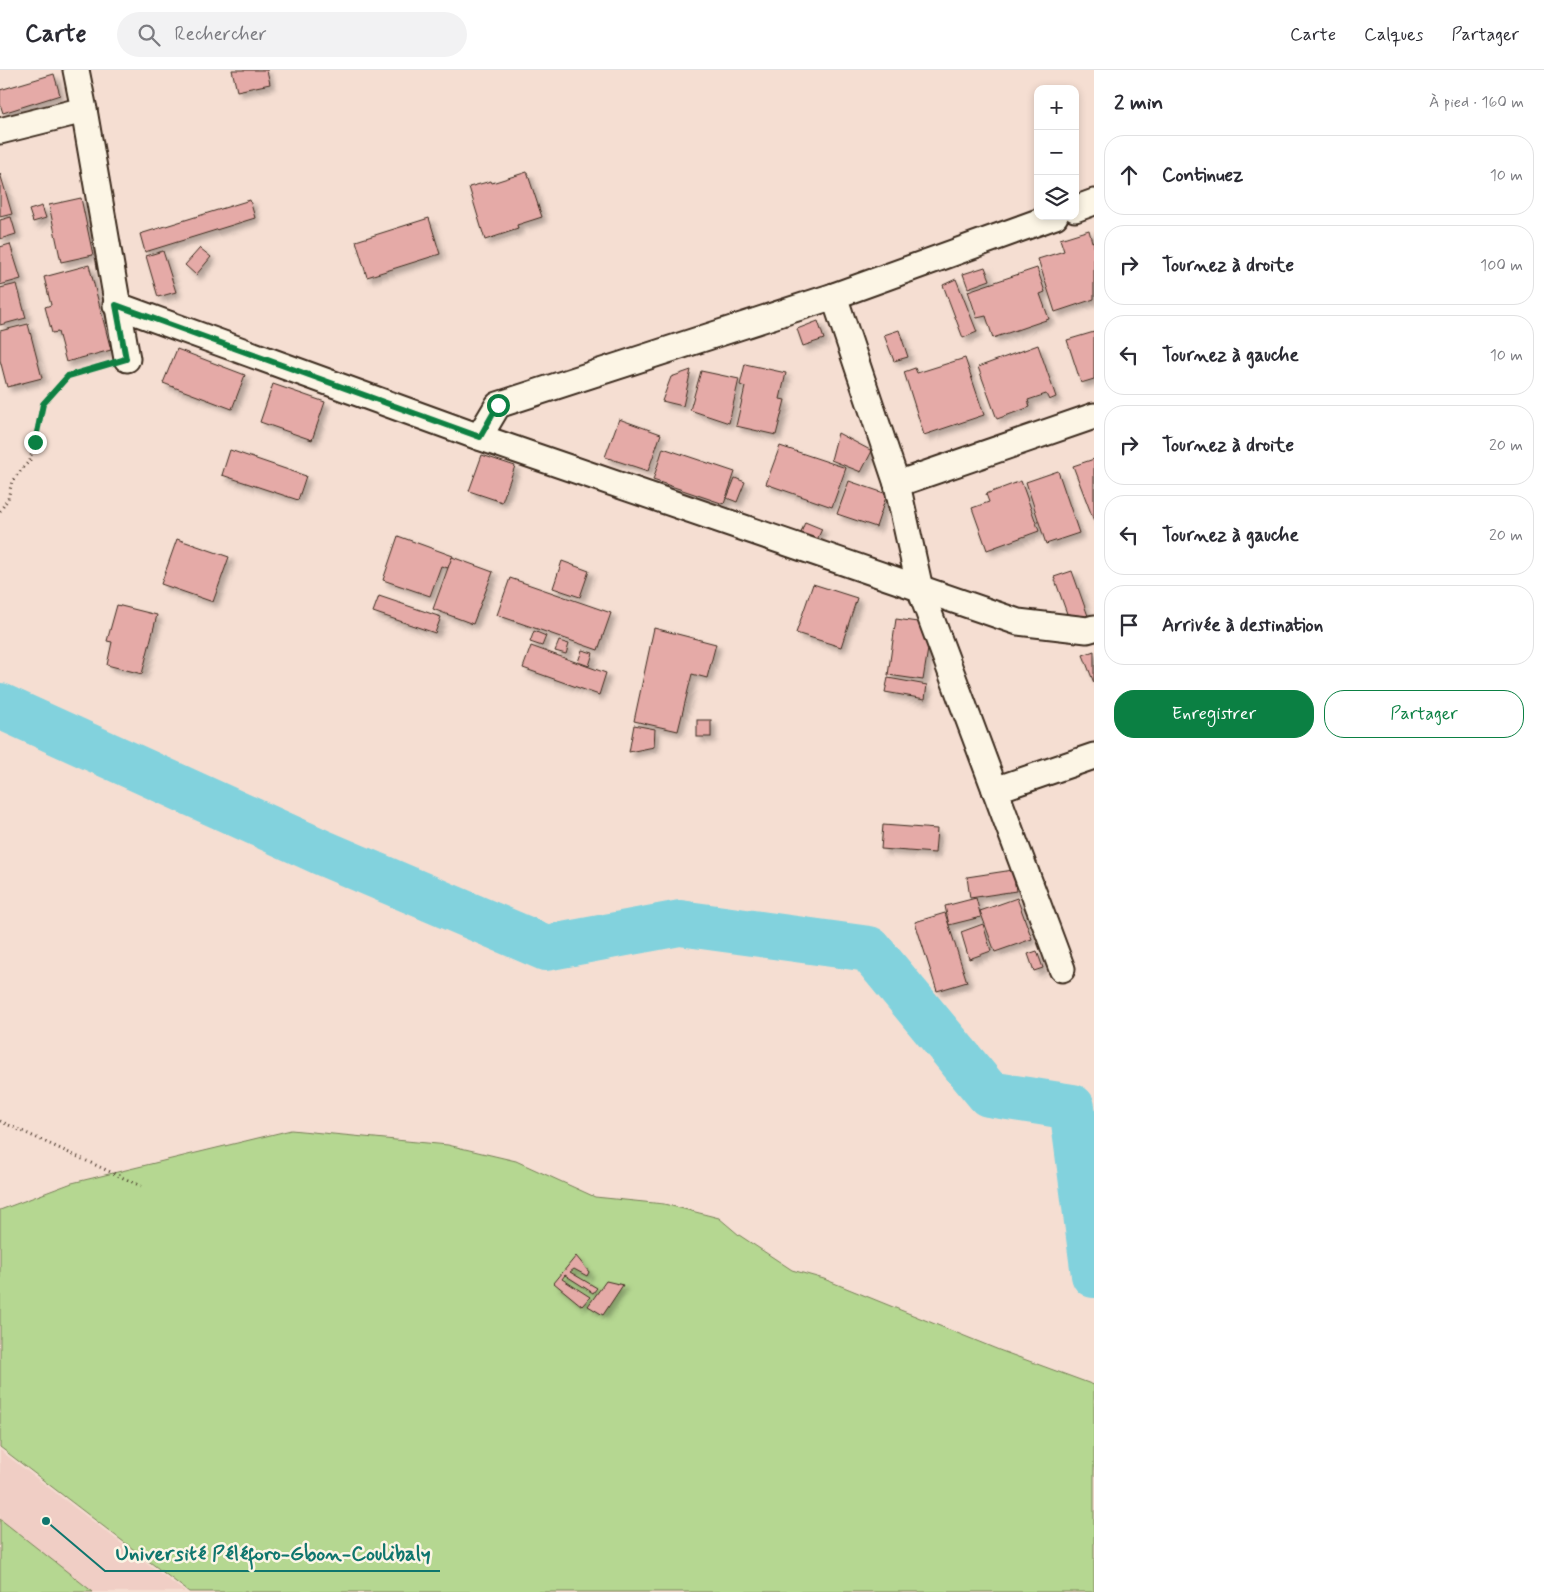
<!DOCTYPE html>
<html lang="fr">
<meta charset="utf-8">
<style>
body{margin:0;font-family:Mynerve,sans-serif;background:#f2f2f3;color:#2b2b33}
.controls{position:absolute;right:15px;top:15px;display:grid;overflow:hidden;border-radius:10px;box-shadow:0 2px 8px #0003}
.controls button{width:45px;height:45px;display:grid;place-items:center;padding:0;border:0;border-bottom:1px solid #e1e1e2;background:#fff;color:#2b2b33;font:25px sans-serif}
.stop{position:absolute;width:15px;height:15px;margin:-11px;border:4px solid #0b8043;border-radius:50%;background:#fff}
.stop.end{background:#0b8043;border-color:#fff;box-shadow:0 1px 5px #0008}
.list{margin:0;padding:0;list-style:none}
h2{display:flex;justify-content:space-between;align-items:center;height:65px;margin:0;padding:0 20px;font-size:21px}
h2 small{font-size:16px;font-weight:400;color:#7c7c81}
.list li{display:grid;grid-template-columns:32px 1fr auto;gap:15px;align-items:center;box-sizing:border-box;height:80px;margin:0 10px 10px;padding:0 10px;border:1px solid #e1e1e2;border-radius:20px}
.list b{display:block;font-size:19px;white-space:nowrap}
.list em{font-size:16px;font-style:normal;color:#7c7c81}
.actions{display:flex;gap:10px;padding:15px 20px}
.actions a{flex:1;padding:11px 0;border:1px solid #0b8043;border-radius:20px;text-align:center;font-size:18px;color:#0b8043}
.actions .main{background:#0b8043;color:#fff}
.icon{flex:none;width:28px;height:28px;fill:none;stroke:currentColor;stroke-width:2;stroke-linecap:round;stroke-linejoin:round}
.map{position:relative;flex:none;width:1094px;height:1522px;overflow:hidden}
header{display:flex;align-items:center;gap:30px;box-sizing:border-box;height:70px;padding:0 25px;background:#fff;border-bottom:1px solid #e1e1e2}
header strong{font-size:24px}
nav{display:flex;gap:28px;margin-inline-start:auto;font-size:18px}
.search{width:350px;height:45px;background:#f2f2f3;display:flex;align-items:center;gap:12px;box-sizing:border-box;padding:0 18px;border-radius:28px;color:#7c7c81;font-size:19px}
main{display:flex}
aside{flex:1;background:#fff}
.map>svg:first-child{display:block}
.built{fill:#f0cec5}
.green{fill:#b5d791;stroke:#788058}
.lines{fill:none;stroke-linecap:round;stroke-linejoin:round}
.river{stroke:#82d2dd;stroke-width:46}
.building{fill:#e5aaa7;stroke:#3b2a1e;filter:url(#shadow)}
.street-casing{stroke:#3b2a1e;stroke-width:29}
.path{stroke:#3b2a1e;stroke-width:3;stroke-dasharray:1 4;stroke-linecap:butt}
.street{stroke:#fcf5e5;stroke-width:25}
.route{stroke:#0b8043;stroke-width:6}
.leader{fill:none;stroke:#0f766e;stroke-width:2}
.callout-dot{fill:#0f766e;stroke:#fcf5e5;stroke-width:2}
.callout-label{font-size:21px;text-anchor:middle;font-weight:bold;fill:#0f766e;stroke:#fcf5e5;stroke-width:5;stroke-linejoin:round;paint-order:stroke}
</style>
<header>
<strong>Carte</strong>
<div class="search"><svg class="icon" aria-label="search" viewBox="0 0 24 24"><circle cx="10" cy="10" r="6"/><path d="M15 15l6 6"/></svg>Rechercher</div>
<nav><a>Carte</a><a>Calques</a><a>Partager</a></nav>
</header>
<main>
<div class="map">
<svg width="1094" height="1522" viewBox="0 0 1094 1522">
<defs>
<filter id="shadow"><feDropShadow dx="4.5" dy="4.5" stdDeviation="2.5" flood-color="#0004"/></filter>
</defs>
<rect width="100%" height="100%" fill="#f5ded2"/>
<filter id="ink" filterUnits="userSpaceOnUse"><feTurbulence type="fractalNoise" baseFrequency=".02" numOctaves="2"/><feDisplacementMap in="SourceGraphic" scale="10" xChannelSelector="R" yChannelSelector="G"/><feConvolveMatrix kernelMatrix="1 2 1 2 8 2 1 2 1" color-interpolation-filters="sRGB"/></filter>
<g filter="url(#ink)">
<!-- built -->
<polygon class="built" points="0,1380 185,1522 0,1522"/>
<!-- green -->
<g class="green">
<polygon points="291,1060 448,1075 516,1091 595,1127 664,1134 719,1148 739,1165 792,1200 824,1209 999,1280 1094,1315 1094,1522 189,1522 0,1377 0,1140 72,1113"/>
<polygon points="0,1449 93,1522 0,1522"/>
</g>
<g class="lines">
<!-- river -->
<polyline class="river" points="0,636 321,782 546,878 680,853 869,879 989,1024 1072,1037 1094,1205"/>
</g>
<!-- building -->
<g class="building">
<polygon points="232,0 267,0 270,14 237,21"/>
<polygon points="54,4 60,25 3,43 0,34 0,20"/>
<polygon points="527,102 542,147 517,155 518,159 485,170 469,117 491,111 492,113"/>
<polygon points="0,103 12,144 0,147"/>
<polygon points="81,128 93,185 61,192 49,135"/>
<polygon points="250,130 255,148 145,182 140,164"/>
<polygon points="42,136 46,148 33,152 29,140"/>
<polygon points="11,147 16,164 0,169 0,150"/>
<polygon points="429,148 440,184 367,207 356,171"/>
<polygon points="1089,160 1092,172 1094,171 1094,229 1055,242 1038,189 1064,181 1060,169"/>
<polygon points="10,174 21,209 0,215 0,177"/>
<polygon points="200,178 211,187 196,205 185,195"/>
<polygon points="163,181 176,222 158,227 146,186"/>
<polygon points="89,195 111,280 66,292 58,262 52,263 45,237 51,235 44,207"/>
<polygon points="985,197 990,210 968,218 963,204"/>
<polygon points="1037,198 1045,222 1040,224 1049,249 993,268 986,246 977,248 968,221"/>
<polygon points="956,209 977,262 963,268 943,215"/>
<polygon points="17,214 26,248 0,255 0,218"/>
<polygon points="818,251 824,269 803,276 797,259"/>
<polygon points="28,254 42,308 7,317 0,290 0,261"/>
<polygon points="899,260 908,287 894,291 884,265"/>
<polygon points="1094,262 1094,309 1081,313 1067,270"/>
<polygon points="1038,275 1056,327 1049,330 1046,324 1028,330 1030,337 997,349 978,297"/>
<polygon points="177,279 245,305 232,339 163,313"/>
<polygon points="965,288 984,345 924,365 904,302 915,298 917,303"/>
<polygon points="745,294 786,303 780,329 785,330 776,365 736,356 745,317 740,315"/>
<polygon points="691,300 683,336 662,331 671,307"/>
<polygon points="701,301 739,309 729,353 690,340"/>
<polygon points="273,314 325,332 312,370 260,352"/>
<polygon points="619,349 661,364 648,401 605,387"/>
<polygon points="838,363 872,381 861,402 831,390"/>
<polygon points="780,376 846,398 832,437 766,414"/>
<polygon points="663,378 735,402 724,434 653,410"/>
<polygon points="230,380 306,406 298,430 222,405"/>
<polygon points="482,385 515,396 502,432 469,421"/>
<polygon points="1094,389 1094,451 1073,396"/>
<polygon points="1058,401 1079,463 1046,474 1026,412"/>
<polygon points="735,408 745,412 737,432 727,428"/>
<polygon points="849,411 887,424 876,457 837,444"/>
<polygon points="1021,411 1039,461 987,480 972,438 989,432 986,424"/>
<polygon points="805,452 822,459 817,470 801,463"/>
<polygon points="398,466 453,486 448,498 441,496 430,526 383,510"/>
<polygon points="177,469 229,487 213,532 161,514"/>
<polygon points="452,487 493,502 473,554 433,539"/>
<polygon points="562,491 589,501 580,527 553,518"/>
<polygon points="1072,501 1088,546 1070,552 1054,507"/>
<polygon points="510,508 611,543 598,580 497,545"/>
<polygon points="813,514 857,528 841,577 796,563"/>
<polygon points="379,526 441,547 435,563 373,542"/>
<polygon points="117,535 157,545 142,604 107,595 112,572 107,571"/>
<polygon points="896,549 932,554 923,610 888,605"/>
<polygon points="654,558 716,574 707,608 692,604 678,661 634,651"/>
<polygon points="534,561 546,566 542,576 530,572"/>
<polygon points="559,571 569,574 566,584 555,581"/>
<polygon points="531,576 606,603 599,625 523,598"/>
<polygon points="582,580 593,583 589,596 578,592"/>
<polygon points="1094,581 1094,613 1083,585"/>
<polygon points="888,608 927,615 925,629 885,622"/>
<rect x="697" y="650" width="14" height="17"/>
<polygon points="634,655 655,659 654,677 629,682"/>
<polygon points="883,755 937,759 935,783 881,779"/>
<polygon points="1013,800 1016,821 970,828 967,807"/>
<polygon points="976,828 981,847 949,855 945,836"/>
<polygon points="1017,828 1032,869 995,882 980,841"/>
<polygon points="945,843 967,912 937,921 915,852"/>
<polygon points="983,854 991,881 969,889 961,862"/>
<polygon points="1037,881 1043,898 1034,901 1028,884"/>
<polygon points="576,1186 589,1202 587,1206 574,1199 570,1202 597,1218 593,1223 565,1205 562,1209 590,1227 582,1236 554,1213"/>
<polygon points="606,1211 623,1215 603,1245 588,1236"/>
</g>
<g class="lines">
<defs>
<g id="street">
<polyline points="76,0 84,40 127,289"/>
<polyline points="0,61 84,40"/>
<polyline points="1075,139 1094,132"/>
<polyline points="834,226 897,414 920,519 1062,899"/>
<polyline points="116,235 479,367 1018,552 1087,560 1094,558"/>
<polyline points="479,367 498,335 834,226 1055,146"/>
<polyline points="897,414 1094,346"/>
<polyline points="995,720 1094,686"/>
</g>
</defs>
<!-- street casing -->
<use href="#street" class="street-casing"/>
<!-- path -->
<g class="path">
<polyline points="0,441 8,429 12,411 30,390 43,334 68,306 103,295"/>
<polyline points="0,1051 141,1116"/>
</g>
<!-- street -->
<use href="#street" class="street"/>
</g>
</g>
<g class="lines" filter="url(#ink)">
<!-- route -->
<polyline class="route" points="35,372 43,334 68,306 126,289 116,235 480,367 498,335"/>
</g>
<!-- callouts -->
<path class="leader" d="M46 1451L105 1501H440"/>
<circle class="callout-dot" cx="46" cy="1451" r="5"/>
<g class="callout-label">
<text x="273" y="1490">Université Péléforo-Gbon-Coulibaly</text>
</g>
</svg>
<div class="controls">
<button>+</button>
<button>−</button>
<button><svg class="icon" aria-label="layers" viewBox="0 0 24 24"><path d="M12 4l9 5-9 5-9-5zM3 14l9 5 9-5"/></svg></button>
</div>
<div class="stop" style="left:498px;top:335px"></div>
<div class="stop end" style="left:35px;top:372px"></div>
</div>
<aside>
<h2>2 min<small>À pied · 160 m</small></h2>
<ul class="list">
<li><svg class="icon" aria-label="ahead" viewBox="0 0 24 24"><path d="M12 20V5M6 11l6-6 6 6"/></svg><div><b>Continuez</b></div><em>10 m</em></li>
<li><svg class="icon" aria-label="right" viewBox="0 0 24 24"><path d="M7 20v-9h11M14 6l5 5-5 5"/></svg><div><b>Tournez à droite</b></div><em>100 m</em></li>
<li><svg class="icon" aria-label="left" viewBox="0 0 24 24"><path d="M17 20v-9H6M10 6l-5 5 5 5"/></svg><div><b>Tournez à gauche</b></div><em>10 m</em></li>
<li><svg class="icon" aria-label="right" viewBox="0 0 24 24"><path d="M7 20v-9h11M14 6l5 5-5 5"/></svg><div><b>Tournez à droite</b></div><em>20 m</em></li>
<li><svg class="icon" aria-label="left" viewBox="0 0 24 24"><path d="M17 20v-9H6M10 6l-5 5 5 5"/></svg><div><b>Tournez à gauche</b></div><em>20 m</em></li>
<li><svg class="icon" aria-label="arrive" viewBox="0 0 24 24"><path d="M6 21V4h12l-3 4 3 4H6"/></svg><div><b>Arrivée à destination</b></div></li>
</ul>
<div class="actions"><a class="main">Enregistrer</a><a>Partager</a></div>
</aside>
</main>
